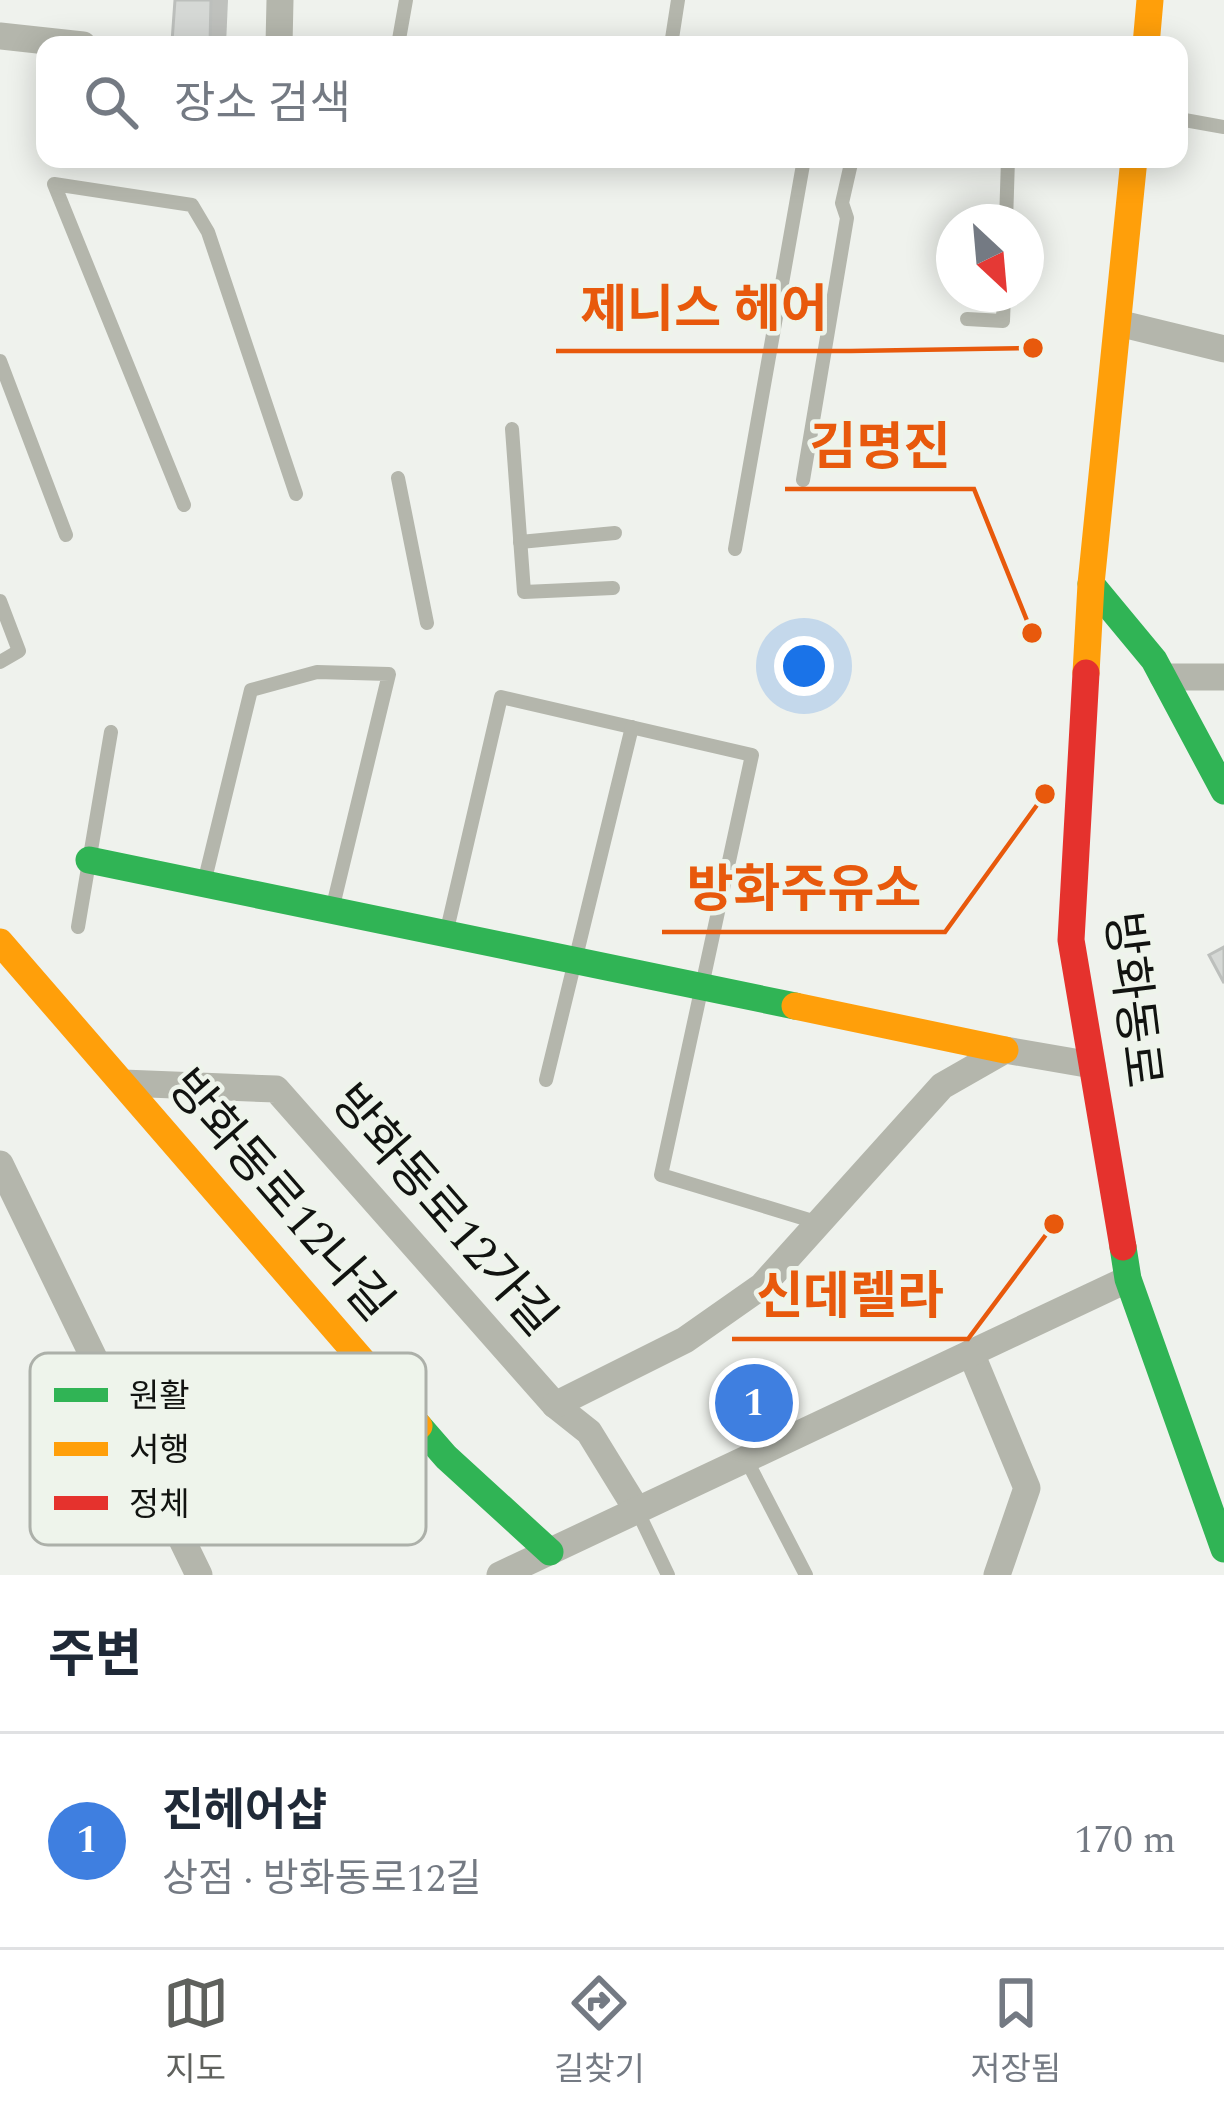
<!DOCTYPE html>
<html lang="ko">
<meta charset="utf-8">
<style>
body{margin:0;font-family:Spectral,"Noto Sans KR",serif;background:#f2f2f3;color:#1f2937}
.compass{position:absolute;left:936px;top:204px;width:108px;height:108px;border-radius:50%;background:#fff;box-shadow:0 6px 30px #0003;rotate:154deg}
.you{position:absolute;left:804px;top:666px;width:42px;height:42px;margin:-30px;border:9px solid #fff;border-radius:50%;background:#1a73e8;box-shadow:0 0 0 18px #1a73e833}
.badge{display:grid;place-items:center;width:78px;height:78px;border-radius:50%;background:#5f615d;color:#fff;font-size:39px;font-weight:700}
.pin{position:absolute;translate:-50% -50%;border:6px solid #fff;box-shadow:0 3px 12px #0006}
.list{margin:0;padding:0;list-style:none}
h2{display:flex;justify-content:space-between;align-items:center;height:156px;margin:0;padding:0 48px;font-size:51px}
h2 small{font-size:39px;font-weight:400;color:#747a83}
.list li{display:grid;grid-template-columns:78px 1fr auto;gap:36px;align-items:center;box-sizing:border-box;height:216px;padding:0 48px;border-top:3px solid #e0e1e3}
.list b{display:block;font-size:45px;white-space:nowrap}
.list p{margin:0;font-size:39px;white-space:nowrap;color:#747a83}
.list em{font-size:39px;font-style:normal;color:#747a83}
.icon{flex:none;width:66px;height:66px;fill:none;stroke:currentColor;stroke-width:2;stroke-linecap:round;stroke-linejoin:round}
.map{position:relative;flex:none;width:1224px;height:1575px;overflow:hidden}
.search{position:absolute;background:#fff;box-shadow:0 6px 30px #0003;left:36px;right:36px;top:36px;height:132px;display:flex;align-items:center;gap:30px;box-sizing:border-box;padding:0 42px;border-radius:24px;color:#747a83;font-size:45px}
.sheet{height:372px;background:#fff}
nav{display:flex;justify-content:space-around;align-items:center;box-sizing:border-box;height:168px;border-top:3px solid #e0e1e3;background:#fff;font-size:33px;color:#747a83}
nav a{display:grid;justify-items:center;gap:6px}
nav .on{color:#5f615d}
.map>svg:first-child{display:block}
.shadow{fill:#0003}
.building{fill:#d5d8d5;stroke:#bcbfbc;stroke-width:3}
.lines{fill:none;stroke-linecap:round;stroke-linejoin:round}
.lane{stroke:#b4b6ac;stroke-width:14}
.street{stroke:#b4b6ac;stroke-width:27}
.fast{stroke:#30b455;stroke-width:27}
.slow{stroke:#ff9f0a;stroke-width:27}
.jam{stroke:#e5322d;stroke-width:27}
.labels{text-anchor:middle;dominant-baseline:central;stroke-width:9;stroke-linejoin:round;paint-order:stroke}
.street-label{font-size:48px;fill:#111310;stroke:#eef4eb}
.key{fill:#eef4eb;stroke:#acb0a9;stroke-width:3}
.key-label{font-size:33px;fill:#111310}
.leader{fill:none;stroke:#e8590c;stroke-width:4.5}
.callout-dot{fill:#e8590c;stroke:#eef4eb;stroke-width:4.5}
.callout-label{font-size:51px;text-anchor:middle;font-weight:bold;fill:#e8590c;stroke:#eef4eb;stroke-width:9;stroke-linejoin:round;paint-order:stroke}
</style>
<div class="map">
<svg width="1224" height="1575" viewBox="0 0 1224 1575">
<rect width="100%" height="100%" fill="#eff2ed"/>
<!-- shadow -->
<polygon class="shadow" points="178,0 228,0 226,45 180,45 175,41"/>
<!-- building -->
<g class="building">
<polygon points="175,0 211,0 210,44 172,42"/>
<polygon points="1224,947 1224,983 1209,955"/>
</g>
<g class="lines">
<!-- lane -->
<g class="lane">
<polyline points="398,45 406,0"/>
<polyline points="671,45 678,0"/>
<polyline points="1179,119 1224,127"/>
<polyline points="1006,222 1008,159"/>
<polyline points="967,319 1003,321 1004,294"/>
<polyline points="0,361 66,535"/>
<polyline points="512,429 524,592 613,588"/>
<polyline points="398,478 427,623"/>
<polyline points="803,480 847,218 842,203 852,159"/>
<polyline points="184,505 54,184 192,205 208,232 296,494"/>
<polyline points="520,542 615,533"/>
<polyline points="735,549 804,159"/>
<polyline points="0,601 19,651 0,662"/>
<polyline points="204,883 251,690 317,672 389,674 332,910"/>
<polyline points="78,927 111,732"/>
<polyline points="446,934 501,697 752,755 661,1175 819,1223"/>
<polyline points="546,1080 632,727"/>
<polyline points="746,1459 806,1575"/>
<polyline points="637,1510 668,1575"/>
</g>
<!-- street -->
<g class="street">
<polyline points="0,36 83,45"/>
<polyline points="279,45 280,0"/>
<polyline points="1118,323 1224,349"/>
<polyline points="1163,677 1224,677"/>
<polyline points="123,1083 276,1089 555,1405 589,1432 637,1510"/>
<polyline points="0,1164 199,1575"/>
<polyline points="971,1353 1027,1488 997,1575"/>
<polyline points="555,1405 685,1340 762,1286 942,1086 1005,1050 1092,1065"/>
<polyline points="500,1575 1128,1279"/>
</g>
<!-- fast -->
<g class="fast">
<polyline points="1091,584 1154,660 1224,791"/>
<polyline points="89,860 795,1006"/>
<polyline points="1123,1247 1128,1279 1224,1549"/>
<polyline points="419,1426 446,1457 550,1552"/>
</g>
<!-- slow -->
<g class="slow">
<polyline points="1146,45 1150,0"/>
<polyline points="1086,673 1091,584 1134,159"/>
<polyline points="0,942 419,1426"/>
<polyline points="795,1006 1005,1050"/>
</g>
<!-- jam -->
<polyline class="jam" points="1086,673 1071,940 1123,1247"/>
</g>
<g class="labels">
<!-- street labels -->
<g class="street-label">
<text transform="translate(1132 1000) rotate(83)">방화동로</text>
<text transform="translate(280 1196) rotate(49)">방화동로12나길</text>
<text transform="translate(443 1211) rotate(49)">방화동로12가길</text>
</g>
</g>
<!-- legend -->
<rect x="30" y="1353" width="396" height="192" rx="18" class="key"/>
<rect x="54" y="1388" width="54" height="14" fill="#30b455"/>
<rect x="54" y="1442" width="54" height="14" fill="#ff9f0a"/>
<rect x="54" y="1496" width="54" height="14" fill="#e5322d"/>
<g class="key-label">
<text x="129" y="1407">원활</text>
<text x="129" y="1461">서행</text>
<text x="129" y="1515">정체</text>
</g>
<!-- callouts -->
<path class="leader" d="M1033 348L851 351H556M1032 633L974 489H785M1045 794L945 932H662M1054 1224L968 1339H732"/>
<g class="callout-dot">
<circle cx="1033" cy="348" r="12"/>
<circle cx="1032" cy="633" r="12"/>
<circle cx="1045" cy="794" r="12"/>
<circle cx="1054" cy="1224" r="12"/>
</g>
<g class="callout-label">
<text x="704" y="326">제니스 헤어</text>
<text x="880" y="464">김명진</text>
<text x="804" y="906">방화주유소</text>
<text x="850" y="1313">신데렐라</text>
</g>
</svg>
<svg class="compass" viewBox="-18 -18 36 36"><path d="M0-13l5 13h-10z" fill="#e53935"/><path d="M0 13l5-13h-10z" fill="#747a83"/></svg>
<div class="you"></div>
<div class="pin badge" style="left:754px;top:1403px;background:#3f7fe0">1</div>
<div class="search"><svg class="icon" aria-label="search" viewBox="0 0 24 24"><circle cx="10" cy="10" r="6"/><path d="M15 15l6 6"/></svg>장소 검색</div>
</div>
<section class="sheet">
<h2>주변<small></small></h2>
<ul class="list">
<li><span class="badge" style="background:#3f7fe0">1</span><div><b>진헤어샵</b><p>상점 · 방화동로12길</p></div><em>170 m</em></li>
</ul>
</section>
<nav>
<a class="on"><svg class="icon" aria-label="map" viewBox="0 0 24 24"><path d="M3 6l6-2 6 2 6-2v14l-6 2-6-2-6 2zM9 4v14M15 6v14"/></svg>지도</a>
<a><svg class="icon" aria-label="directions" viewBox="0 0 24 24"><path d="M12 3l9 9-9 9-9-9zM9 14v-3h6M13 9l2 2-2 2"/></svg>길찾기</a>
<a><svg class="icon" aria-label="saved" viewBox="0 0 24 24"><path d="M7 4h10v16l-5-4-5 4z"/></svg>저장됨</a>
</nav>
